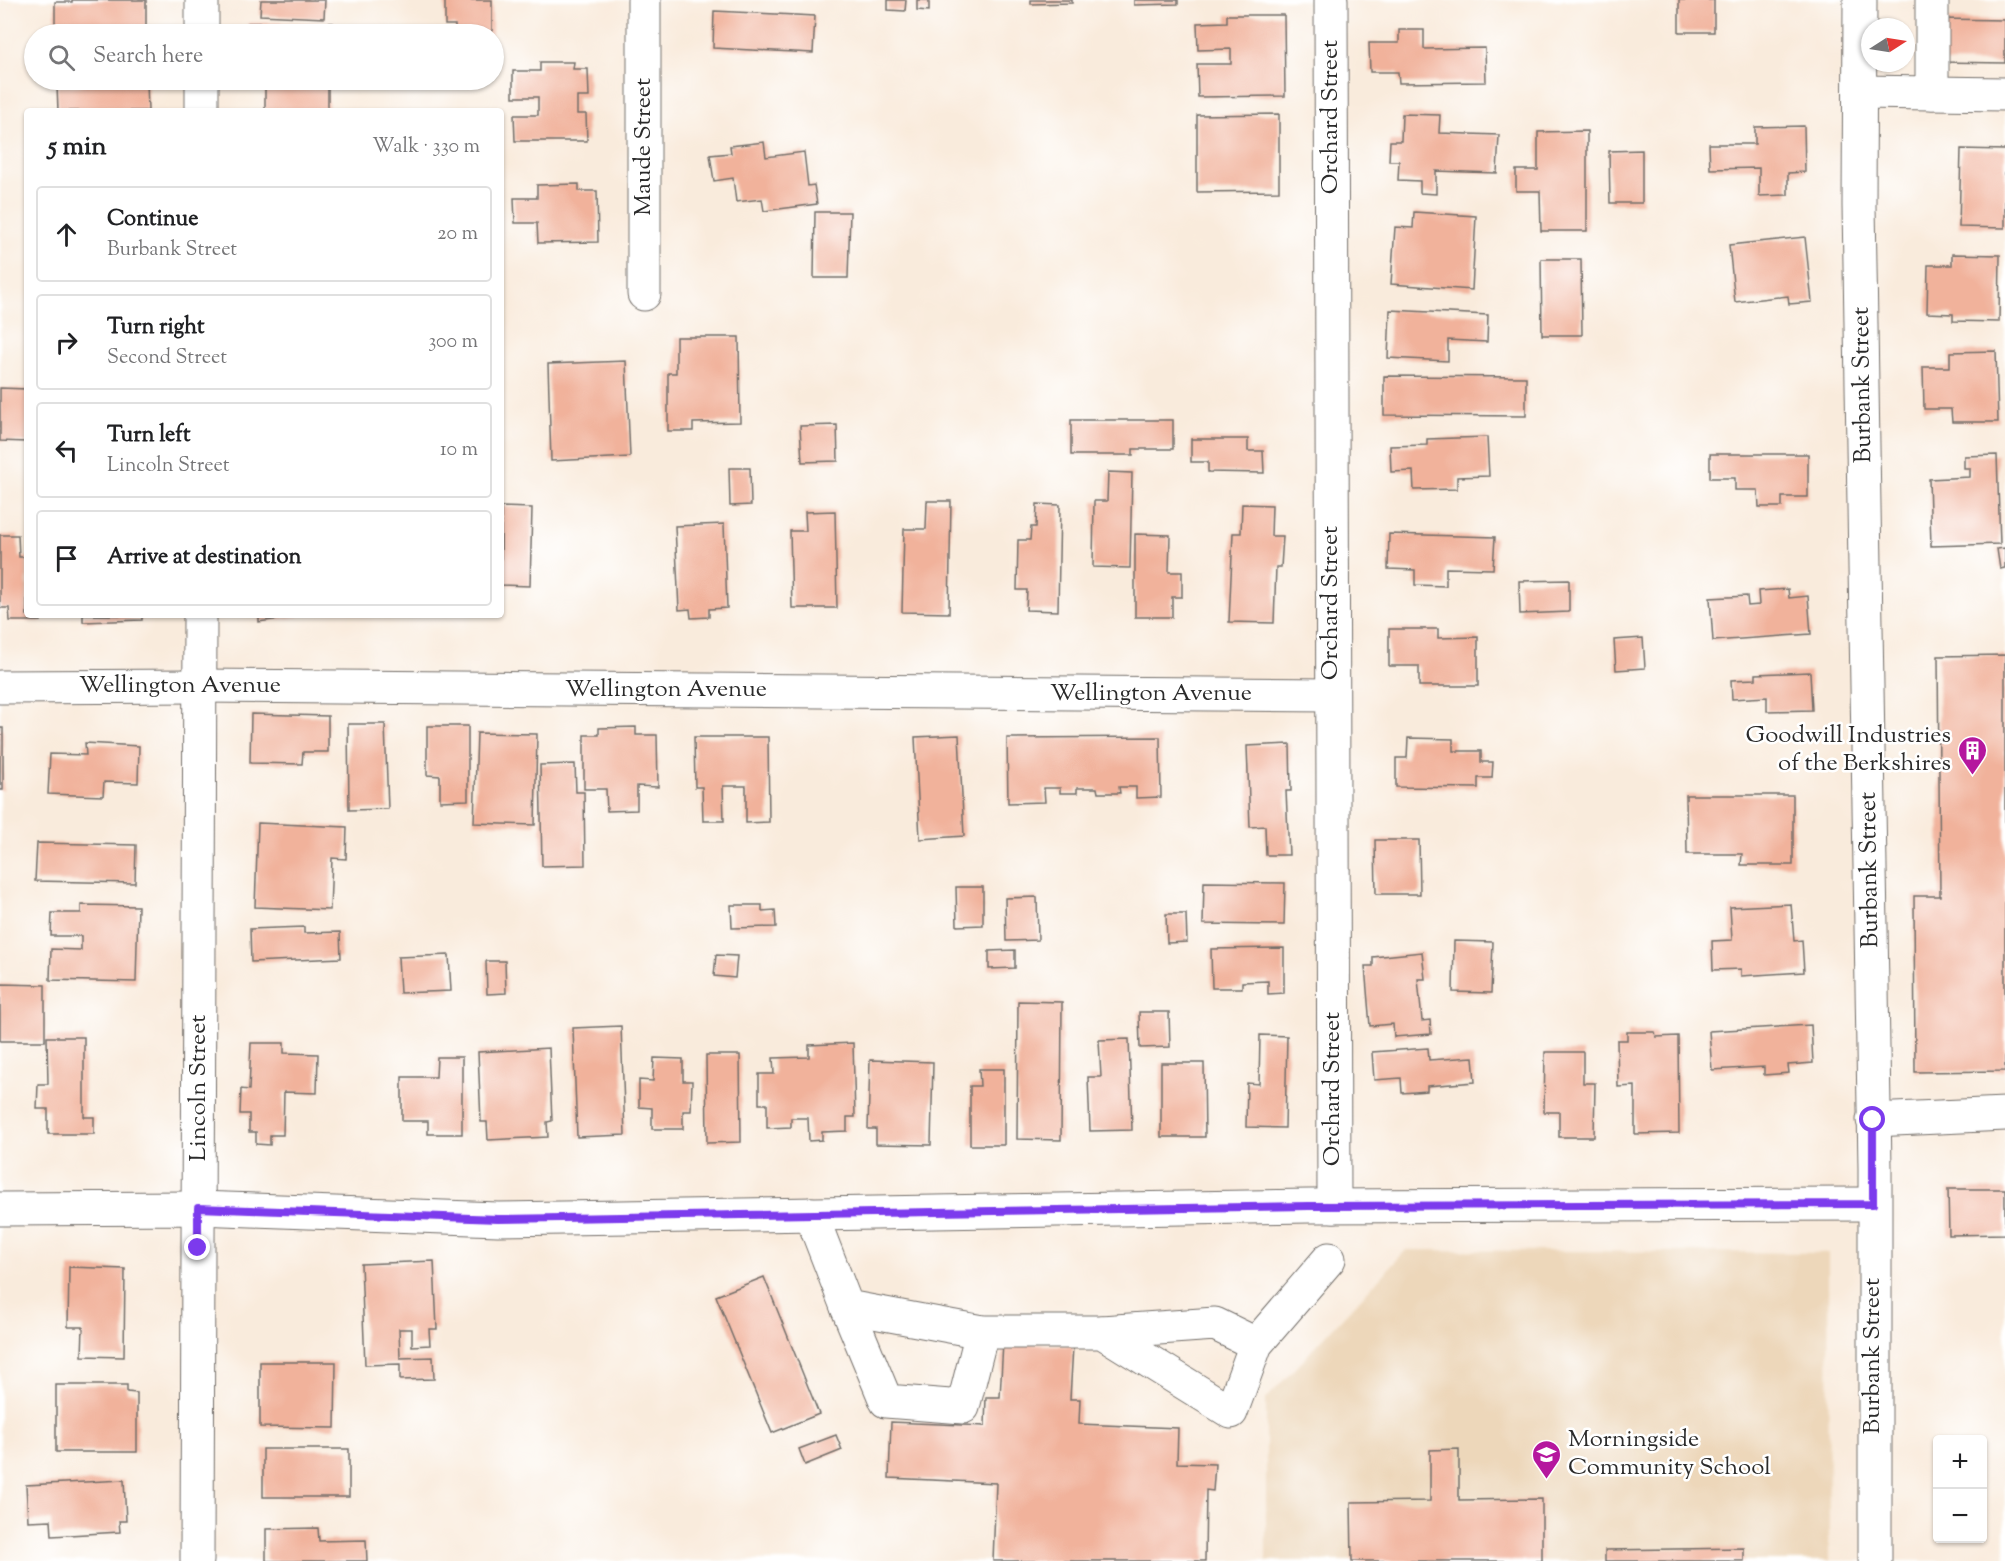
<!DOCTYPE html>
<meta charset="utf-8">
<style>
body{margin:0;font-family:"Sorts Mill Goudy",serif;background:#f6f6f6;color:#202124}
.controls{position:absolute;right:18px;bottom:18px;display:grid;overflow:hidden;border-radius:6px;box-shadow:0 2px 4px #0004}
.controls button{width:54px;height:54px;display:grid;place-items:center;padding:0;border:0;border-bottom:2px solid #e0e0e0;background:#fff;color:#202124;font:30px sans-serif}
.compass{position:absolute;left:1861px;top:18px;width:54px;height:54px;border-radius:50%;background:#fff;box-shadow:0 2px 4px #0004;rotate:78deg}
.stop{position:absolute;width:18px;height:18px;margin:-14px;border:4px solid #7c3aed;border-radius:50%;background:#fff}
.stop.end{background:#7c3aed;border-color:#fff;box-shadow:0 2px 6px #0008}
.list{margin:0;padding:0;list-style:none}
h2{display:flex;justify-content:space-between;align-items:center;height:78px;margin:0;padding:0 24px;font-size:26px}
h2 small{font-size:20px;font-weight:400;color:#757577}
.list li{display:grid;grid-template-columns:39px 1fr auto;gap:18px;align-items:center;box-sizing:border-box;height:96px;margin:0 12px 12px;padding:0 12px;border:2px solid #e0e0e0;border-radius:6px}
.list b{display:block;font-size:22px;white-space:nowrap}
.list p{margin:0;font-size:20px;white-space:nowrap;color:#757577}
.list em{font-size:20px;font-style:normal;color:#757577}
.icon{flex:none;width:33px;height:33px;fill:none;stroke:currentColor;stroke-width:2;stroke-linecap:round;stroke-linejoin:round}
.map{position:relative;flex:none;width:2005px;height:1561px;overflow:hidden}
.search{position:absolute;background:#fff;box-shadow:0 2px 4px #0004;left:24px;top:24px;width:480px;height:66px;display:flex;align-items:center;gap:15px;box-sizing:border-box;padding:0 21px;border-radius:33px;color:#757577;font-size:22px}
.panel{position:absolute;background:#fff;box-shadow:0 2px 4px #0004;left:24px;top:108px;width:480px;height:510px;border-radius:6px}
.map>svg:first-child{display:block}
.built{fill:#edd7ba}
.building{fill:#f1b29b}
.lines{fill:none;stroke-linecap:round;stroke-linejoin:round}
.minor-casing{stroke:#736e69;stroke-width:35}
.minor{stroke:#fff;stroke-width:33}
.route{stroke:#7c3aed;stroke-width:8}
.labels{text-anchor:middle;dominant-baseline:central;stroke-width:5;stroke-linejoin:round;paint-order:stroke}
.street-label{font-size:24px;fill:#2b2b2b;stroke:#fff}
.poi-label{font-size:24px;fill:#2b2b2b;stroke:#fff;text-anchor:end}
</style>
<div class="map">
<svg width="2005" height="1561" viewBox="0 0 2005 1561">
<rect width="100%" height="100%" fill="#fff"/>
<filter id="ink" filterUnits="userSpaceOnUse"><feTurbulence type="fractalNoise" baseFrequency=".0167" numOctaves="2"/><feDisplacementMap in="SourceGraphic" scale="12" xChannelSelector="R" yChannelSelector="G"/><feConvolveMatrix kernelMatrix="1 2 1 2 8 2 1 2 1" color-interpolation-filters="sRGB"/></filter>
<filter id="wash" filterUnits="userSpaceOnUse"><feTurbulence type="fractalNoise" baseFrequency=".008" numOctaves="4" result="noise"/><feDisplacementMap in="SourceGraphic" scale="24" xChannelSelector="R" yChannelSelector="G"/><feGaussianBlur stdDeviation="1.35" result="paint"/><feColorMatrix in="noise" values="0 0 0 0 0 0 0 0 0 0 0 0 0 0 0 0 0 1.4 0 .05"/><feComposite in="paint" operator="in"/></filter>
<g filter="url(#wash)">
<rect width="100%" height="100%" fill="#f9ebdc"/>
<!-- built -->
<polygon class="built" points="1406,1250 1828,1253 1829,1561 1266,1561 1266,1399"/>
<g id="blocks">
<!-- building -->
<g class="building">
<polygon points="72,0 146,0 146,34 72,34 72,25 55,25 55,2 72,2"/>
<polygon points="261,0 325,0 324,18 260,15"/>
<polygon points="445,0 492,0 492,34 455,34 455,25 445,25"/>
<polygon points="888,0 906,0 905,11 888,10"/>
<polygon points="917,0 929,0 929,11 917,10"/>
<polygon points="1031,0 1072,0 1072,3 1031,4"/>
<polygon points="1134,0 1178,0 1178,4 1134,5"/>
<rect x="1679" y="0" width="35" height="32"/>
<polygon points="714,11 815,16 813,53 713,48"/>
<polygon points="1227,15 1284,15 1285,96 1198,97 1197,64 1231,64 1231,49 1198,50 1197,23 1227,22"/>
<polygon points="1939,19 2005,20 2005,63 1939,62"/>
<polygon points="248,23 333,23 333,30 352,30 352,34 248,34"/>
<polygon points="1399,30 1424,30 1424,49 1485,48 1486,82 1399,83 1398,72 1370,72 1369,43 1399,43"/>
<polygon points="540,62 574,62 573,69 588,69 589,97 577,97 577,114 586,114 587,141 515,141 514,115 538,115 538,97 513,97 513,71 540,71"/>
<polygon points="83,80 147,80 148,111 58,111 57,86 83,85"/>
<polygon points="328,87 328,111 265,111 265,88"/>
<polygon points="1279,114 1279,191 1197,192 1197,115"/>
<polygon points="1402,114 1440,115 1439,133 1499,135 1497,173 1436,171 1436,194 1420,193 1420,181 1398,180 1399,161 1389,161 1390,141 1401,141"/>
<polygon points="1804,126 1805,172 1788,173 1788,195 1759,196 1759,168 1710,169 1709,144 1755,144 1755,127"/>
<polygon points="1587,131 1587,231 1541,231 1540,191 1516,191 1516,170 1538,170 1538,132"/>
<polygon points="764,142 766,157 804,152 808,186 814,185 817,204 764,211 762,199 736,202 733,178 714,181 710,155 731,153 730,146"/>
<polygon points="1961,149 2005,150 2005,228 1959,227"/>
<polygon points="1642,150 1642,203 1610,203 1609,151"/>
<polygon points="579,184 579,191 597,191 598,242 538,243 537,223 515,223 514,198 537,198 537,185"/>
<polygon points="815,212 850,212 848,278 814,278"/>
<polygon points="1414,212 1476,216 1472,290 1391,284 1395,227 1413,228"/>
<polygon points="1805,237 1812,302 1789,304 1788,296 1735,302 1729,245"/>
<polygon points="1952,254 2000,255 1999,322 1953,321 1953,314 1927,313 1928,265 1952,265"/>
<polygon points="1541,259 1581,259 1582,335 1542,335"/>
<polygon points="1390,310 1488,315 1487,342 1448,340 1448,361 1388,358"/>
<polygon points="676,337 739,337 740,422 693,423 693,431 668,431 668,373 676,373"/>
<polygon points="1996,351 1998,422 1952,422 1951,409 1924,409 1923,367 1950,367 1950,352"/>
<polygon points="626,361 630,457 551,461 548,364"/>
<polygon points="1384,376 1526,377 1526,416 1384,415"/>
<polygon points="0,388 27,389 27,442 0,441"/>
<polygon points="1071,420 1173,420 1173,449 1133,449 1133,455 1071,455"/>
<polygon points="837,425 838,461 802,462 800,426"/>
<polygon points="1487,437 1489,476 1457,477 1457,489 1414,490 1413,471 1391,472 1390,446 1427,445 1427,439"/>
<polygon points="1191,439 1248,439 1248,451 1263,451 1264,473 1208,472 1208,462 1191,462"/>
<polygon points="1710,454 1808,454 1808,497 1782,497 1782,507 1759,507 1758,490 1735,490 1735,478 1710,478"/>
<polygon points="1997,455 2000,544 1931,546 1929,479 1970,477 1970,468 1964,468 1964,456"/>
<polygon points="729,468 750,468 751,505 730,506"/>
<polygon points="1108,472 1132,473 1130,568 1093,567 1094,501 1107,501"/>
<polygon points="927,501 951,501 949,613 902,612 904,529 926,529"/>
<polygon points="1037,504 1060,505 1058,611 1026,610 1027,590 1017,590 1018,540 1030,540 1031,527 1036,527"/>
<polygon points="1242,504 1272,505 1271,536 1283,536 1281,567 1276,567 1274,623 1229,622 1233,533 1241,533"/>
<polygon points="501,507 532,508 530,586 501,585"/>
<polygon points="835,511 837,608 792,608 790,531 806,531 805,512"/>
<polygon points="724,524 727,608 709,609 709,617 691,618 690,609 679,610 675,526"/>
<polygon points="1135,534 1170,535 1169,572 1182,572 1182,597 1172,597 1172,617 1135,617"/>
<polygon points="1389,534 1495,537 1493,569 1446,568 1446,586 1415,585 1415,570 1388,569"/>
<polygon points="0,535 18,535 19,557 27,557 27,615 41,615 41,621 10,621 9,608 0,608"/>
<polygon points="2005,548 2005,568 2000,569 1997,549"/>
<polygon points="1569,580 1569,612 1520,614 1519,581"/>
<polygon points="1788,589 1789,598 1808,596 1811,634 1713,641 1710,598 1747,596 1748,606 1759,605 1758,591"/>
<polygon points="83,615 142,615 142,620 83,622"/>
<polygon points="259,615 300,615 300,616 259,622"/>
<polygon points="1389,629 1438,629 1438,638 1478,637 1478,686 1419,686 1419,666 1389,666"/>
<polygon points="1643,638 1645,668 1616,670 1614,640"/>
<polygon points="2005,655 2005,1071 1915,1072 1914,896 1940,896 1938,656"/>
<polygon points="1810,672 1812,710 1767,711 1767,697 1732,699 1731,680 1756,679 1756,674"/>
<polygon points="251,714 328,716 328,752 303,752 302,764 250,763"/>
<polygon points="348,724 385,724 388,809 349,810"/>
<polygon points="427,726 468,726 468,800 440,801 440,776 427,775"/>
<polygon points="636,727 636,735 657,735 658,787 637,786 637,810 607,811 606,789 584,789 584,735 599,735 599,728"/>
<rect x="0" y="728" width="3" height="62"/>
<polygon points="477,733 537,734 535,825 474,823"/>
<polygon points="959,735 964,836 920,839 915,737"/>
<polygon points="694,737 768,737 769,822 746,823 746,786 723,786 724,821 703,821 702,787 695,787"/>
<polygon points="1160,737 1161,797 1136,798 1136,787 1119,787 1120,793 1098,793 1097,788 1077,788 1077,793 1060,793 1060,788 1044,788 1045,802 1008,803 1007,738"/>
<polygon points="1408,738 1453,739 1453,751 1481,751 1481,762 1493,762 1492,778 1478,778 1478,788 1396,787 1396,758 1407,758"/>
<polygon points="85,743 139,746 138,783 104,782 103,796 48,794 50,754 86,755"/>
<polygon points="1290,744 1291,791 1286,791 1289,855 1266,855 1265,826 1250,827 1247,746"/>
<polygon points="575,764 576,792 584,792 585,865 542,866 540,765"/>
<polygon points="1686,795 1793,795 1793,865 1741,865 1742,854 1687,854"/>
<polygon points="258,823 347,827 346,859 332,858 330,910 255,907"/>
<polygon points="1375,840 1419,840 1420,894 1376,894"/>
<polygon points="37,843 136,845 135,883 35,881"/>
<polygon points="1204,882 1285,883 1284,925 1203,924"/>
<polygon points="956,887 983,887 983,925 957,926"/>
<polygon points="1037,897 1038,940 1006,941 1005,898"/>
<polygon points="1791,904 1794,941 1802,940 1804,972 1741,976 1741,969 1713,970 1712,941 1732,940 1730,907"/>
<polygon points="81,905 138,906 136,982 50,980 51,949 81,950 81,936 51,936 52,913 81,913"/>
<polygon points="731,905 762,905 762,911 775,910 776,927 732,928"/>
<polygon points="1166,914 1186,914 1187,942 1167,943"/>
<polygon points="304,927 304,933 340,932 341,958 251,962 250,929"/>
<polygon points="1454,941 1493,942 1491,993 1453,992"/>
<polygon points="1284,948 1284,993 1268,994 1268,981 1242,982 1242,988 1212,988 1211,949"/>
<polygon points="1015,950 1015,968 989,969 989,951"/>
<polygon points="1422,952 1425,979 1418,979 1422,1021 1430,1020 1431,1034 1394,1037 1393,1024 1370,1026 1365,966 1373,966 1373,957"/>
<polygon points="449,955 451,991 400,993 398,957"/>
<polygon points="716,955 737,956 735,978 714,976"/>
<polygon points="486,961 505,961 506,993 487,994"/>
<polygon points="0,984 45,985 45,1041 0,1041"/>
<polygon points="1018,1001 1062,1002 1061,1140 1017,1139"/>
<polygon points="1139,1012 1169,1012 1170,1047 1140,1048"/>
<polygon points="1811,1025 1813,1063 1788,1065 1789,1073 1764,1075 1764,1067 1712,1070 1709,1031"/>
<polygon points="621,1026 625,1135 577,1137 573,1028"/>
<polygon points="1627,1032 1655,1032 1656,1037 1678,1036 1679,1133 1635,1134 1635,1086 1618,1087 1617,1040 1627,1040"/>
<polygon points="1260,1035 1287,1036 1285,1128 1246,1127 1247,1083 1259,1084"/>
<polygon points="47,1037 84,1037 84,1117 94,1117 94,1134 48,1134 48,1109 37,1109 38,1084 48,1084"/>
<polygon points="1129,1039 1132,1130 1090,1131 1088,1077 1101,1077 1099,1040"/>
<polygon points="251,1043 284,1043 284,1053 318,1054 317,1093 284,1092 283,1135 270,1135 270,1145 256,1144 256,1132 249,1132 249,1114 240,1114 241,1089 249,1090"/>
<polygon points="853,1043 855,1117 847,1117 847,1131 822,1132 822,1140 809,1141 808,1118 791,1118 791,1127 767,1128 767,1104 759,1104 759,1074 774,1074 773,1058 809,1057 809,1045"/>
<polygon points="549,1048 552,1121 547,1122 548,1137 488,1140 487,1122 481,1122 478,1052"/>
<polygon points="1428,1048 1429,1060 1473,1057 1475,1082 1427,1086 1427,1091 1402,1093 1401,1078 1374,1080 1372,1052"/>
<polygon points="1545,1052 1583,1052 1583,1083 1595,1083 1594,1137 1559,1137 1559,1112 1544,1112"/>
<polygon points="706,1055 740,1055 741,1142 707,1143"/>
<polygon points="437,1057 462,1057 462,1134 428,1134 428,1121 402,1121 402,1077 436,1077"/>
<polygon points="654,1058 683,1059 683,1081 692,1081 691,1111 683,1111 683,1129 652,1129 652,1108 639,1107 639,1080 653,1081"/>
<polygon points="870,1060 933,1062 931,1145 876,1144 876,1129 868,1129"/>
<polygon points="1161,1063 1204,1063 1205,1137 1161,1137"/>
<polygon points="979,1069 1004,1069 1004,1145 970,1145 970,1086 980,1086"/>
<polygon points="1948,1189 2005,1189 2005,1234 1949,1235"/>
<polygon points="434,1261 437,1329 429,1329 430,1345 412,1346 412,1329 399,1329 400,1358 433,1357 434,1379 400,1380 400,1364 365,1365 361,1264"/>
<polygon points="69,1267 125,1269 124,1357 82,1356 83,1327 68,1327"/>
<polygon points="764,1277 819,1414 772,1433 716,1296"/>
<polygon points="1003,1343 1073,1346 1070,1399 1080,1399 1079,1424 1178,1428 1177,1463 1215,1464 1213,1491 1206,1490 1205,1561 993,1561 996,1483 889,1478 891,1422 985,1426 986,1397 1000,1397"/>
<polygon points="260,1362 336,1362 335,1428 260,1427"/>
<polygon points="56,1385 127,1385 127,1392 137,1393 137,1452 56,1452"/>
<polygon points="836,1435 842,1450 805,1465 799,1449"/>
<rect x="263" y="1449" width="86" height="48"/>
<polygon points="1459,1449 1459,1500 1542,1499 1542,1561 1352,1561 1351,1502 1430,1501 1430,1450"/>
<polygon points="124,1480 126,1521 119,1521 120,1532 52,1536 51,1520 28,1521 26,1485"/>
<polygon points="318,1528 319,1541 366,1540 367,1561 266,1561 266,1529"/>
<polygon points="1744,1548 1744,1561 1605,1561 1605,1550"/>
</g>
</g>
</g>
<g filter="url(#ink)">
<use href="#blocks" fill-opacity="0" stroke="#736e69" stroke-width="1.5"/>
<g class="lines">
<defs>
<g id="minor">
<polyline points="644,0 644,294"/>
<polyline points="1331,0 1334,1206"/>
<polyline points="1860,0 1859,205 1875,1168 1875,1561"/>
<polyline points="1932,0 1932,93 2005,94"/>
<polyline points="202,34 202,0"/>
<polyline points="1860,92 1932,93"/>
<polyline points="202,111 202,80"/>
<polyline points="0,687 200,686 1331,695"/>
<polyline points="1873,1120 2005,1114"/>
<polyline points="0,1209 198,1208 498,1219 1309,1206 1873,1204"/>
<polyline points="811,1214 847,1307 982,1332 1102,1332 1231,1412 1256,1344 1329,1259"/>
<polyline points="847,1307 886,1401 963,1407 982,1332"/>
<polyline points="1102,1332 1215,1324 1256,1344"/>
<polyline points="197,1561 200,615"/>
</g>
</defs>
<!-- minor casing -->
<use href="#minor" class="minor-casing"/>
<!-- minor -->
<use href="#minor" class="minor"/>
</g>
</g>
<g class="lines" filter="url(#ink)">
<!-- route -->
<polyline class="route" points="198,1248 198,1208 498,1219 1309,1206 1873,1204 1873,1120"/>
</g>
<!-- icons -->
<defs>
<symbol id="building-pin" viewBox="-11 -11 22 30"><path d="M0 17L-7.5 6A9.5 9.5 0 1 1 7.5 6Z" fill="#b5179e" stroke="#fff"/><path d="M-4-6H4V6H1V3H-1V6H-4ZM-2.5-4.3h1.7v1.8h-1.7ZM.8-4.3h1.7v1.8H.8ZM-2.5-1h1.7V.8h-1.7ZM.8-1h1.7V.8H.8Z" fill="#fff"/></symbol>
<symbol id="school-pin" viewBox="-11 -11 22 30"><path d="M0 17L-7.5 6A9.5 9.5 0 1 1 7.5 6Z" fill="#b5179e" stroke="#fff"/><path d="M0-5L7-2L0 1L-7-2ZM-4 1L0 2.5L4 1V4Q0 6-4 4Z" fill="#fff"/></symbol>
</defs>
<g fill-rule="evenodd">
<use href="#building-pin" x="1956" y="734" width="33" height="45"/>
<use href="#school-pin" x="1530" y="1438" width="33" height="45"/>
</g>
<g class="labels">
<!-- street labels -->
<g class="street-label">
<text transform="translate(1331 117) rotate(-90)">Orchard Street</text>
<text transform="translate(644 147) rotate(-90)">Maude Street</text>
<text transform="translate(1863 385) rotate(-91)">Burbank Street</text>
<text transform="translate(1331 603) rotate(-90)">Orchard Street</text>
<text x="180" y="686">Wellington Avenue</text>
<text x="666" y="690">Wellington Avenue</text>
<text x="1151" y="694">Wellington Avenue</text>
<text transform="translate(1870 870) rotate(-91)">Burbank Street</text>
<text transform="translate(199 1088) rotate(-90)">Lincoln Street</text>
<text transform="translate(1333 1089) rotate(-90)">Orchard Street</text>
<text transform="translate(1873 1356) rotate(-90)">Burbank Street</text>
</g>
<!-- poi labels -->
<g class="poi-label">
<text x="1951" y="736">Goodwill Industries<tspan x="1951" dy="28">of the Berkshires</tspan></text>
<text x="1568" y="1440" text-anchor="start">Morningside<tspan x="1568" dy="28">Community School</tspan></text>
</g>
</g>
</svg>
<div class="controls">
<button>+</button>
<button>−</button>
</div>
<svg class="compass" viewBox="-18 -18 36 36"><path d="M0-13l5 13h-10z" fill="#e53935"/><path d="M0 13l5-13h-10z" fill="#757577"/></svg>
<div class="stop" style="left:1873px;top:1120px"></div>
<div class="stop end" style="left:198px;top:1248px"></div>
<div class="search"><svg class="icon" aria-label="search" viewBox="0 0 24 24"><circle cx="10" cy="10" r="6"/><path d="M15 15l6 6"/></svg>Search here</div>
<section class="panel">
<h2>5 min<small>Walk · 330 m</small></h2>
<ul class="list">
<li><svg class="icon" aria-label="ahead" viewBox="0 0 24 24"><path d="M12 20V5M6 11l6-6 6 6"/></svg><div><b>Continue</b><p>Burbank Street</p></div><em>20 m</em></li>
<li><svg class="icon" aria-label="right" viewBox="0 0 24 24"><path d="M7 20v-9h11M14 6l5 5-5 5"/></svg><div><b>Turn right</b><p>Second Street</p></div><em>300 m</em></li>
<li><svg class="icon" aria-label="left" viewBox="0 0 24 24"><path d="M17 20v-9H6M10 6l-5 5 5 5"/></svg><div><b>Turn left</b><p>Lincoln Street</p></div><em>10 m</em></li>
<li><svg class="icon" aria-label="arrive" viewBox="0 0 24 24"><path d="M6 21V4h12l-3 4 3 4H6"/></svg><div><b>Arrive at destination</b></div></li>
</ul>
</section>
</div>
